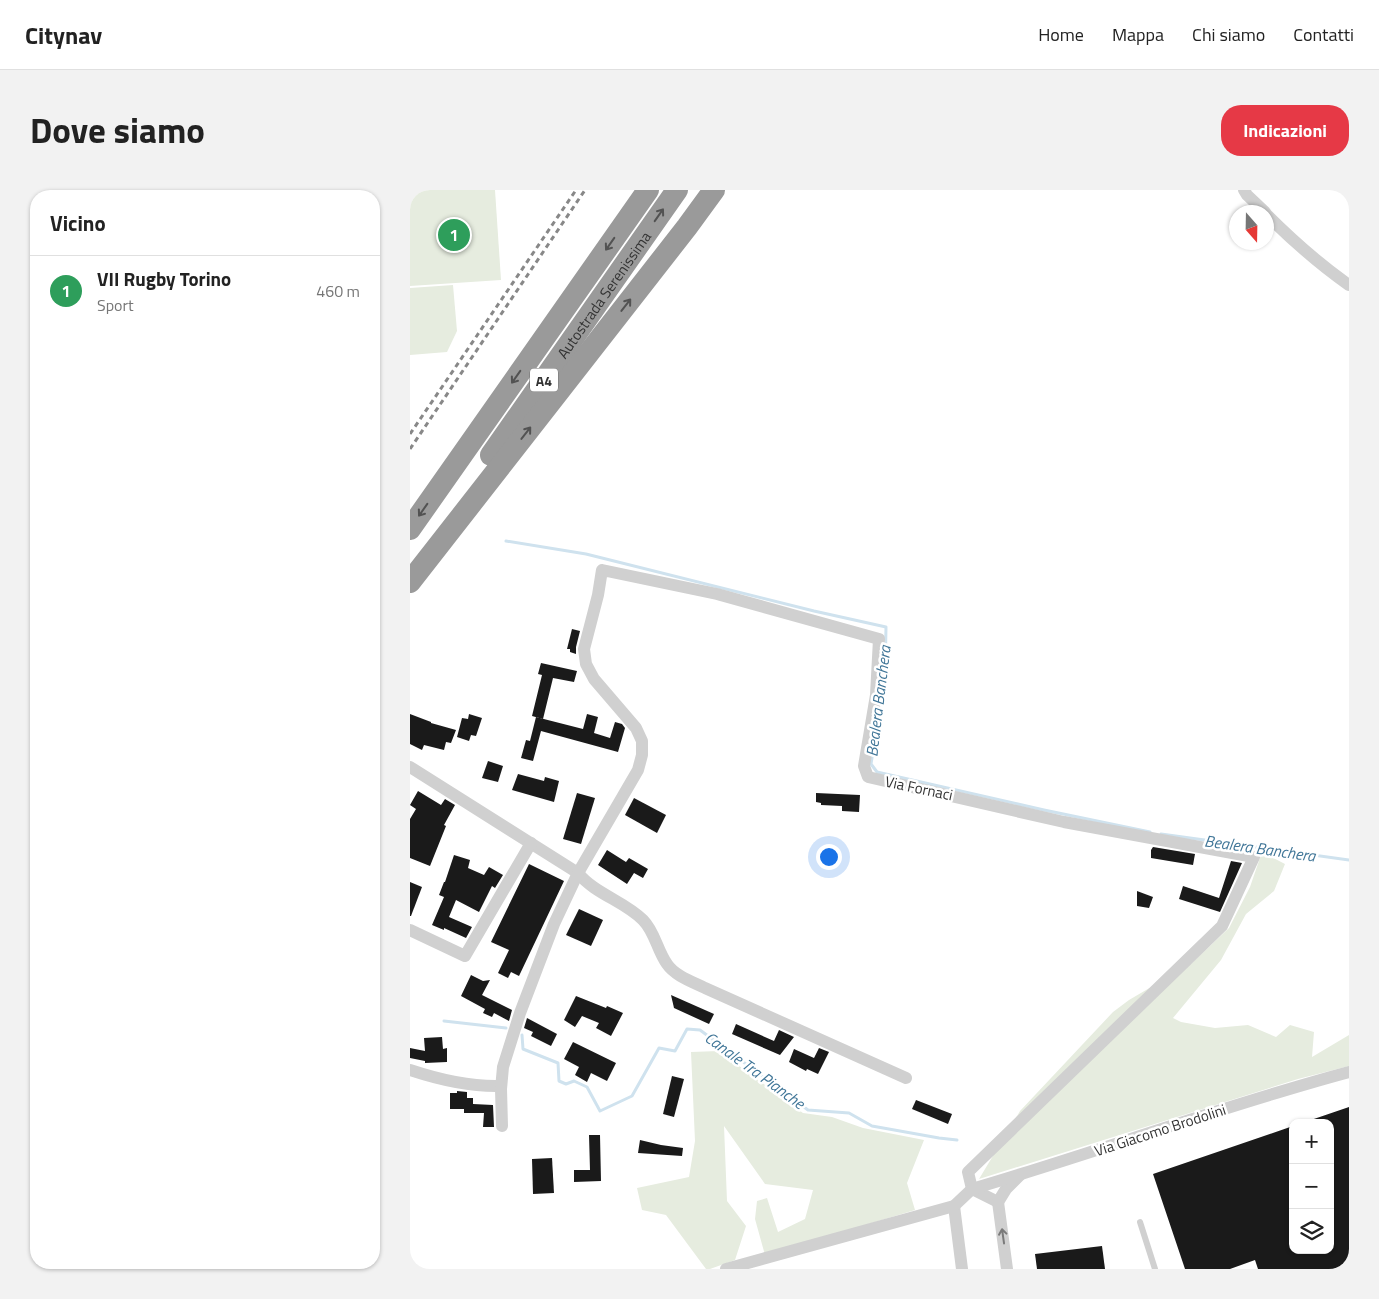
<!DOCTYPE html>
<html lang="it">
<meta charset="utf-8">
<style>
body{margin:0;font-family:"Titillium Web",sans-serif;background:#f2f2f2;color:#222}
.controls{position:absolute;right:15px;bottom:15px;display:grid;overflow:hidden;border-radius:10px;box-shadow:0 1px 4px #0004}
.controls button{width:45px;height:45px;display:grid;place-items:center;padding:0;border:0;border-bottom:1px solid #e0e0e0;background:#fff;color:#222;font:25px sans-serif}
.compass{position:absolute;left:819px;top:15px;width:45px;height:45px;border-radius:50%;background:#fff;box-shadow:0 1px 4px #0004;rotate:160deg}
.you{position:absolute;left:418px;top:666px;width:18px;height:18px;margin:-12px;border:4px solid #fff;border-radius:50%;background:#1a73e8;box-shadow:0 0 0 8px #1a73e833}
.badge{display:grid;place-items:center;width:32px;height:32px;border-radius:50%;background:#e63946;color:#fff;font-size:16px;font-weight:700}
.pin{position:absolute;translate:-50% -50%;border:2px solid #fff;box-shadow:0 1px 5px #0006}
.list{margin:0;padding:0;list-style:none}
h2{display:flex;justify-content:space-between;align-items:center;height:65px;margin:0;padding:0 20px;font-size:21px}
h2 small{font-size:16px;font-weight:400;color:#767676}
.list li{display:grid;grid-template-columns:32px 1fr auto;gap:15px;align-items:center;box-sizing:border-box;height:70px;padding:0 20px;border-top:1px solid #e0e0e0}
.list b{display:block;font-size:19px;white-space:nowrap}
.list p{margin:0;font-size:16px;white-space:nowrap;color:#767676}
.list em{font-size:16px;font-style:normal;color:#767676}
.icon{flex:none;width:28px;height:28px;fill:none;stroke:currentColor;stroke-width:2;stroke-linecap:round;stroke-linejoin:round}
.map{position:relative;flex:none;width:939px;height:1079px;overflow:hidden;border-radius:20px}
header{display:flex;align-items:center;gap:30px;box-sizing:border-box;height:70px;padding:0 25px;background:#fff;border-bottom:1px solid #e0e0e0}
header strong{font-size:24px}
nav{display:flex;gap:28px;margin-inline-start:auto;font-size:18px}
.intro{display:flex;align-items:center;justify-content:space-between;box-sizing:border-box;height:120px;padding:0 30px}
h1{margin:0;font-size:35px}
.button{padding:12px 22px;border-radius:20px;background:#e63946;color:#fff;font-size:18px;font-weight:700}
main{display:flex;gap:30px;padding:0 30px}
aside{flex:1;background:#fff;border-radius:20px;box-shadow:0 1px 4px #0004}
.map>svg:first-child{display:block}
.green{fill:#e6ecdf}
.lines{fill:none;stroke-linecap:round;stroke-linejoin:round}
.stream{stroke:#cfe2ee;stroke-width:3}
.building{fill:#1a1a1a}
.service{stroke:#d0d0d0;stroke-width:6}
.minor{stroke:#d0d0d0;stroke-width:12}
.motorway{stroke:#9a9a9a;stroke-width:22}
.rail{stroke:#888;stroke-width:3;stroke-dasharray:5 4;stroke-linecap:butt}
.oneway{stroke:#525252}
.oneway2{stroke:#7a7a7a}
.labels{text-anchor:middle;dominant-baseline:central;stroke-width:5;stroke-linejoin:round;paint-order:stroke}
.shield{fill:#fff;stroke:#707070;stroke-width:1}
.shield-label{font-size:14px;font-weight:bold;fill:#333}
.street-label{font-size:15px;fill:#333;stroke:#fff}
.water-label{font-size:16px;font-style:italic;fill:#3f7597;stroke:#fff}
</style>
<header>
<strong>Citynav</strong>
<nav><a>Home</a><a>Mappa</a><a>Chi siamo</a><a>Contatti</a></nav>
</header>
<div class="intro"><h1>Dove siamo</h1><a class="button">Indicazioni</a></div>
<main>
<aside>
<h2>Vicino<small></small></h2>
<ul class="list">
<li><span class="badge" style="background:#2e9e5b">1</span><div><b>VII Rugby Torino</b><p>Sport</p></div><em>460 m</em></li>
</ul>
</aside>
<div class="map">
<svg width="939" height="1079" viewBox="0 0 939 1079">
<rect width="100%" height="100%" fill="#fff"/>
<!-- green -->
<g class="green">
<polygon points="0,0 85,0 91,90 0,96"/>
<polygon points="43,95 47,141 37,162 0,165 0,98"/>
<polygon points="852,662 875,674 864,701 836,724 811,770 763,828 771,832 805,838 838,835 866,847 880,835 904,842 902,867 939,845 939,876 888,889 569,989 610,921 703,822 719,810 782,773 819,738 840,697"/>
<polygon points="309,861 393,923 422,927 453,938 514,950 497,993 505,1020 355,1065 345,1029 347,1011 357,1008 368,1042 395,1029 403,1000 355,994 314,936 317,1011 336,1036 325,1070 300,1079 296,1079 256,1025 232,1020 227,998 279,987 285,951 281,862"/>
</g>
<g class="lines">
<!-- stream -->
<g class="stream">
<polyline points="96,351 176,364 404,421 476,437 475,487 472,505"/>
<polyline points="470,519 461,574 467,582 634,620 740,642"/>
<polyline points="751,644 939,670"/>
<polyline points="34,831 96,838"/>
<polyline points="112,845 113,859 148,873 149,891 156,894 164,891 177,897 190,921 222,906 249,858 265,861 277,839 290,840 398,920 439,923 462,936 529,948 547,950"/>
</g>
</g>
<!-- building -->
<g class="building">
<polygon points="162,439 170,441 166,457 166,464 160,462 160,459 157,459"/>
<polygon points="131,473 167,481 164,492 143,488 133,529 122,526 132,485 128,484"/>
<polygon points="0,524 21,532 21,533 46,540 41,553 36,552 34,560 14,555 12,560 0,554"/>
<polygon points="59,524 72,528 66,546 61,545 59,551 47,547 52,528 58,529"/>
<polygon points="177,524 188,527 184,543 200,548 205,532 212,534 215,538 208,562 131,541 123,571 111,568 116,550 120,551 126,527 173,539"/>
<polygon points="78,571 93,576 88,592 72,588"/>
<polygon points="108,584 134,591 135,587 149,591 144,612 102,600"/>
<polygon points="8,601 31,615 35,609 45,615 34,635 36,636 20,676 0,668 0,629 6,619 0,615"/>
<polygon points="167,603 185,608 171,654 153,649"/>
<polygon points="406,603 450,605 449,622 432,621 432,616 411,615 411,613 406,612"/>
<polygon points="224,608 256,625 247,643 215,625"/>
<polygon points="743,657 785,664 783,675 741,668 741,660"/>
<polygon points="197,660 216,672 219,668 238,679 233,688 224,683 217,694 188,675"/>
<polygon points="44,665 60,670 58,678 74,685 79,677 93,685 85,698 82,696 69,722 46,710 39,727 62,737 56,748 34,738 34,740 22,735 34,707 29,705 34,692 35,692"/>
<polygon points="821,671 832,673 810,722 769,709 773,696 809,708"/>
<polygon points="119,674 154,691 109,786 101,782 98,788 88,783 99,760 81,752"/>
<polygon points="0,692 12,697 1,726 0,726"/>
<polygon points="727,701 743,707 739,718 727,716"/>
<polygon points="169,719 193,730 181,756 156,745"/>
<polygon points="61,785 73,791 80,790 72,805 102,820 99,831 84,823 82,827 73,823 75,819 51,806"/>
<polygon points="261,805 304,824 299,834 264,818"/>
<polygon points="166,806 196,818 197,816 213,823 201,846 186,838 189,833 172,826 165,837 154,830"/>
<polygon points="117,828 147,844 141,856 121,846 123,842 114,838"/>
<polygon points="326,834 364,851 369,840 384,847 370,865 322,844"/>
<polygon points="32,847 33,859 37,858 37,872 15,873 15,871 0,868 0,858 15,861 14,848"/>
<polygon points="163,852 206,873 197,891 181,883 177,892 165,885 169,877 154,869"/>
<polygon points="409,858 419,862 408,884 397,879 396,881 379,872 384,859 404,868"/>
<polygon points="262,886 274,889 264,927 253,924"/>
<polygon points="47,901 57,902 57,908 63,908 63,914 83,915 84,937 73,937 74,923 54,923 54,919 40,919 40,903 47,903"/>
<polygon points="506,910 542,924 538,934 502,919"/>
<polygon points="939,917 939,1079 848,1079 845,1070 820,1079 775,1079 743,984 883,936 883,1060 920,1060 920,933 898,933 898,931"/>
<polygon points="179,945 190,945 191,991 164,992 164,980 180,980"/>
<polygon points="230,950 251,955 273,958 272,966 228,963"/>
<polygon points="142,968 144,1003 123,1004 122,969"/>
<polygon points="692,1056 695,1079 627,1079 625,1064"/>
</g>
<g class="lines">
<!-- service -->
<polyline class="service" points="730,1032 745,1079"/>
<!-- minor -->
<g class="minor">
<polyline points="834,0 837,5 855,22"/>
<path d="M856,24C883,51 909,74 939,95"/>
<path d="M0,577L168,683C185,704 214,711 233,730C245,742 247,760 257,774C265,786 283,792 295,798L496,888"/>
<polyline points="0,740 55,766 121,653"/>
<path d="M0,880C30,890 59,897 91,896"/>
<polyline points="92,936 91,899 93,877 110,823 144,734 168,683 228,580 232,565 232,551 226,538 184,489 176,474 174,459 188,405 192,380 307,404 469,449 466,505 454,576 458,587 654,632 844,667 812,736 558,982 562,999"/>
<polyline points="562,999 588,1012"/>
<polyline points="588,1012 597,1079"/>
<polyline points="588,1012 596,999 610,985"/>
<polyline points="544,1016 552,1079"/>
<path d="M316,1079L544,1016L562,999C688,962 812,916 939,882"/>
</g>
<!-- motorway -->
<g class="motorway">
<path id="s1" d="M81,265L267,0"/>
<polyline points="0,339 238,0"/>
<polyline points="0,392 277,37 304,0"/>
</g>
<!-- rail -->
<g class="rail">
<polyline points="0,244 166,0"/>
<polyline points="0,259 175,0"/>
</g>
</g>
<!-- one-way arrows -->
<defs><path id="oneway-shaft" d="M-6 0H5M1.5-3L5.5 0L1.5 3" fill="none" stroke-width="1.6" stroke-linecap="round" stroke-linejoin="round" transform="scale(1.25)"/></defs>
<g class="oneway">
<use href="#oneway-shaft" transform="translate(249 25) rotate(-55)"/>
<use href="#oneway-shaft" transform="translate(200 54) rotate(125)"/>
<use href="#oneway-shaft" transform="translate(216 115) rotate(-52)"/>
<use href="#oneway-shaft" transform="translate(106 187) rotate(125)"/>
<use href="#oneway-shaft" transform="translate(116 243) rotate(-52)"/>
<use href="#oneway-shaft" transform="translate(13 320) rotate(125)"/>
</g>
<use class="oneway2" href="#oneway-shaft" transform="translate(593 1046) rotate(-98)"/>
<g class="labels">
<!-- shield labels -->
<rect class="shield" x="120" y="178.5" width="28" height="23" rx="4"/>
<g class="shield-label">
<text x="134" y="190">A4</text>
</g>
<!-- street labels -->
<g class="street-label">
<text stroke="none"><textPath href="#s1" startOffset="196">Autostrada Serenissima</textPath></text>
<text transform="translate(509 598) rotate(12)">Via Fornaci</text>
<text transform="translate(750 940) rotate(-18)">Via Giacomo Brodolini</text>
</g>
<!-- water labels -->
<g class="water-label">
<text transform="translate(468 511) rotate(-83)">Bealera Banchera</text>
<text transform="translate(850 658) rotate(8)">Bealera Banchera</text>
<text transform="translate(345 880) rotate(36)">Canale Tra Pianche</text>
</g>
</g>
</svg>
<div class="controls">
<button>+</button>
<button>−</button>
<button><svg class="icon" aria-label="layers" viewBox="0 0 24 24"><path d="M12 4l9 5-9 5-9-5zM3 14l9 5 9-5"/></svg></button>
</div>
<svg class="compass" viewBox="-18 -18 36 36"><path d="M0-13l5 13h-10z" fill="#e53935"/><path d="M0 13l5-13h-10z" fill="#767676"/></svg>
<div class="you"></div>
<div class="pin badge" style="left:44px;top:45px;background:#2e9e5b">1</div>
</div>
</main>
